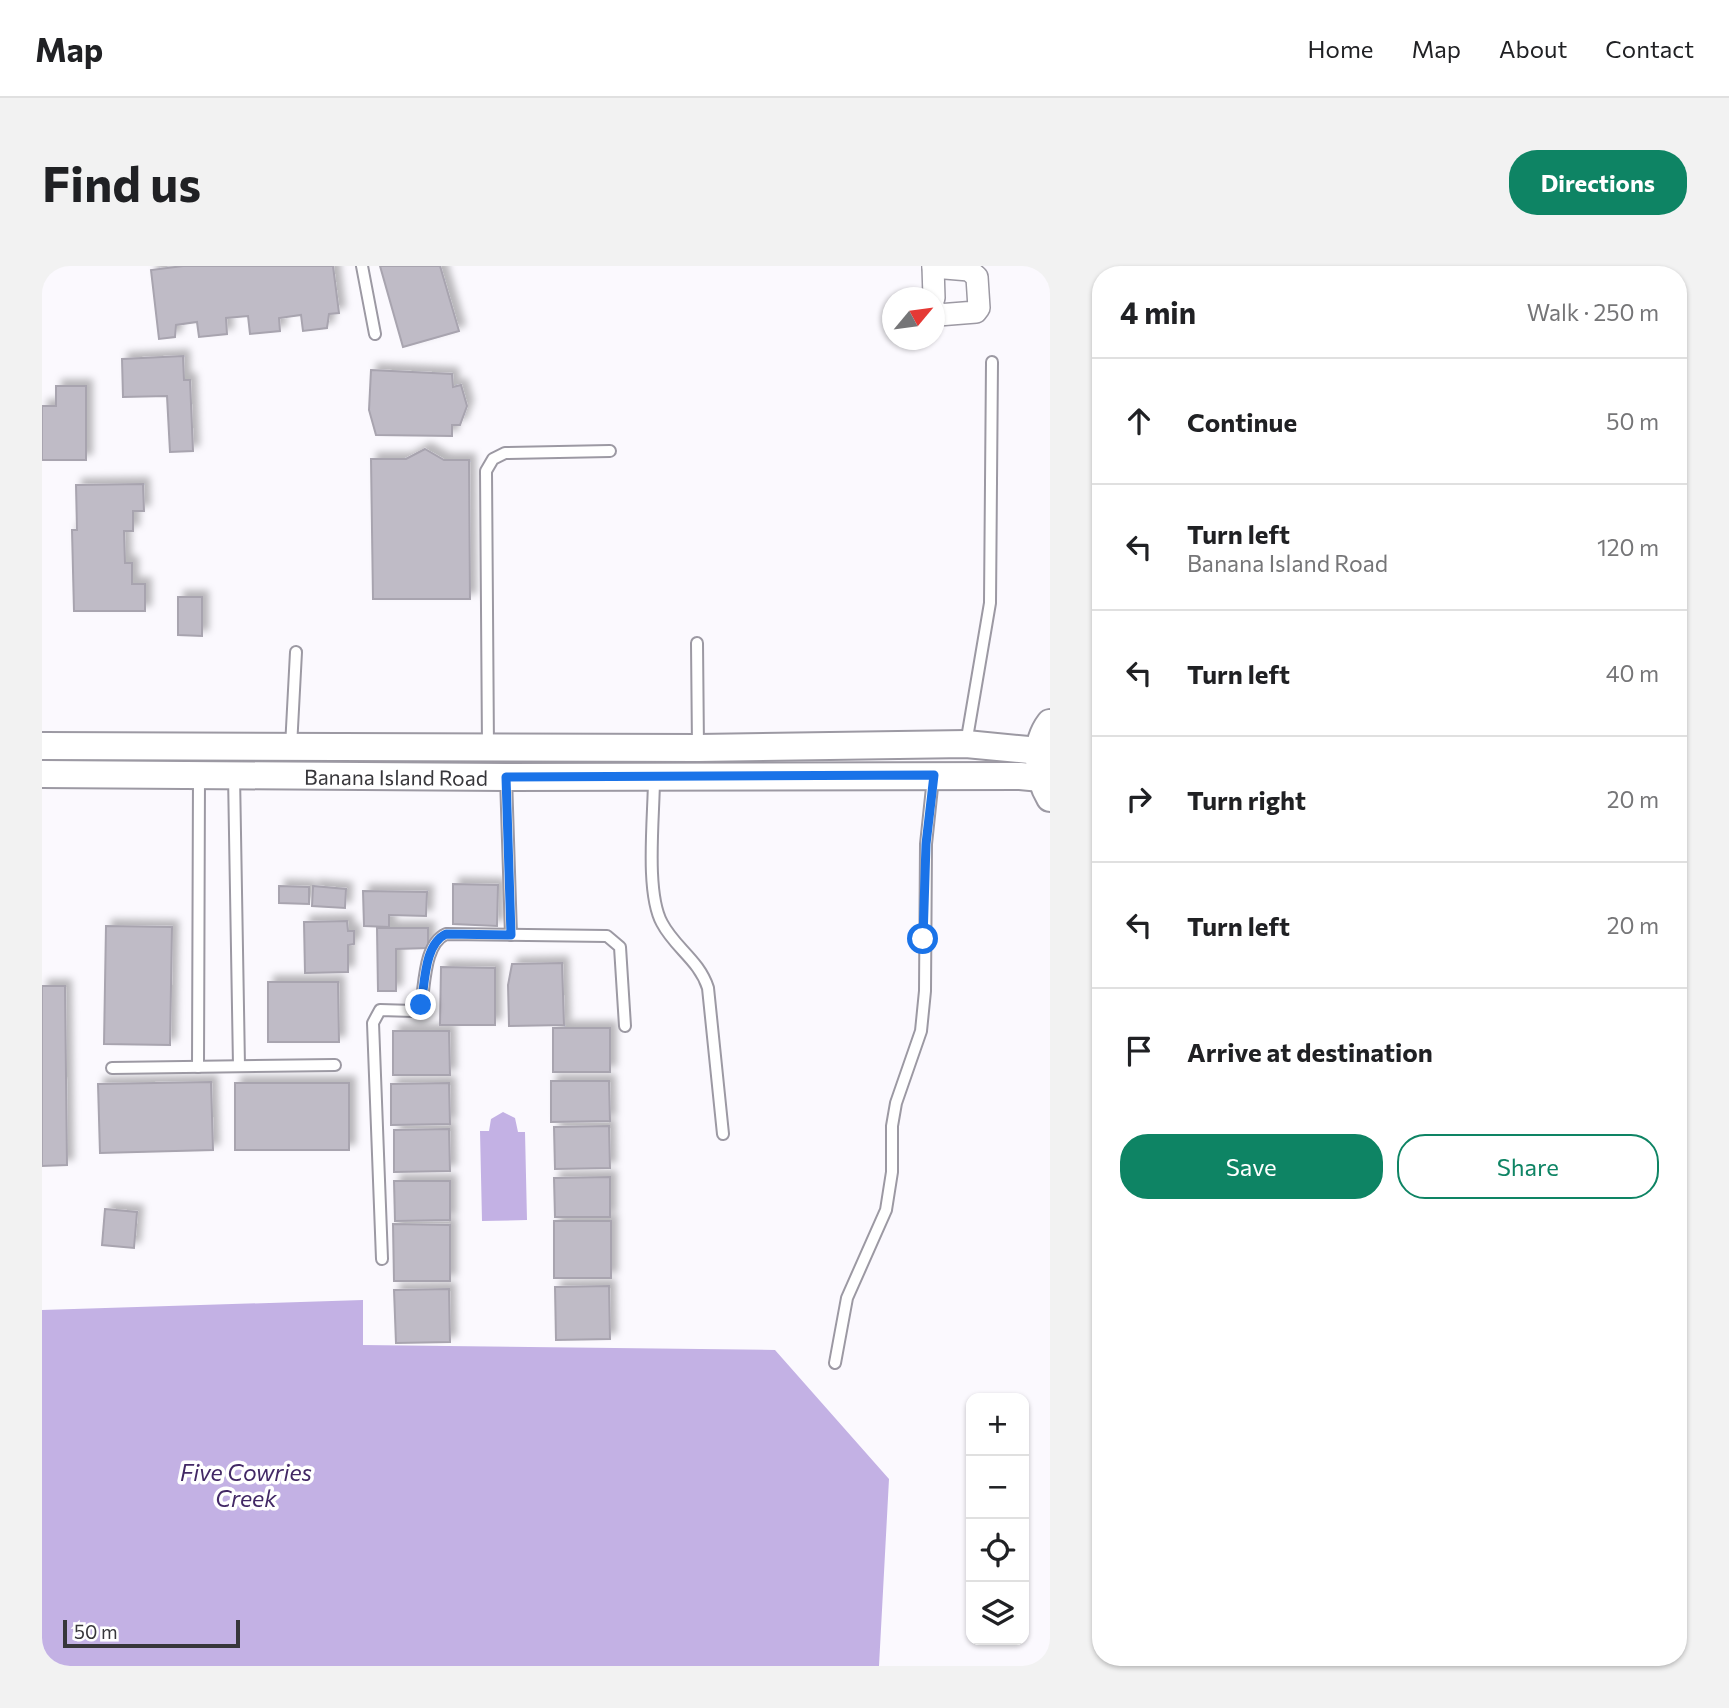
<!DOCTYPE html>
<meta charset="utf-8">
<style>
body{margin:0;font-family:Commissioner,sans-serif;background:#f2f2f2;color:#202124}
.controls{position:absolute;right:21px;bottom:21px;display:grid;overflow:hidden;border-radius:14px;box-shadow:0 2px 5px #0004}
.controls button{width:63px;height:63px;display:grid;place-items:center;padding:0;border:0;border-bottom:2px solid #e0e0e0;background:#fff;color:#202124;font:35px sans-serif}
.compass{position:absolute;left:840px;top:21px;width:63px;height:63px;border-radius:50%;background:#fff;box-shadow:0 2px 5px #0004;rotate:61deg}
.scale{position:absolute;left:21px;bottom:18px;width:177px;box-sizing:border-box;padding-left:7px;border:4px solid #37363a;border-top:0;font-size:19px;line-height:24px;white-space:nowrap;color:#37363a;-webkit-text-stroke:5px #fff;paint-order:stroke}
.stop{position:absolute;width:21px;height:21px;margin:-16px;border:5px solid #1a73e8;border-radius:50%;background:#fff}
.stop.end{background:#1a73e8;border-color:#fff;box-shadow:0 2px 7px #0008}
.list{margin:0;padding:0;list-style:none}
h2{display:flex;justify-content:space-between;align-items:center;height:91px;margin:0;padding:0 28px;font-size:30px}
h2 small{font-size:23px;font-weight:400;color:#757577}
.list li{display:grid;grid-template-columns:46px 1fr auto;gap:21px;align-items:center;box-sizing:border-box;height:126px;padding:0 28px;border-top:2px solid #e0e0e0}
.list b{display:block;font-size:26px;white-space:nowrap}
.list p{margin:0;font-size:23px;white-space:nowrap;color:#757577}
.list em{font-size:23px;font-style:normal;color:#757577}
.actions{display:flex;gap:14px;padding:21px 28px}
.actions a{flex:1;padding:16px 0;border:2px solid #0e8464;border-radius:28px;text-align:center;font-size:24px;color:#0e8464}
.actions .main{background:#0e8464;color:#fff}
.icon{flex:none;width:38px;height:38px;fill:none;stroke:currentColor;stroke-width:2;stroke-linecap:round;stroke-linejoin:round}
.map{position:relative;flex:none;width:1008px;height:1400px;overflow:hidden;border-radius:28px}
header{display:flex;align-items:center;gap:42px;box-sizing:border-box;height:98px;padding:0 35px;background:#fff;border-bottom:2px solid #e0e0e0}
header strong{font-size:33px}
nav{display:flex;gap:38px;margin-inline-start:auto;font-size:24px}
.intro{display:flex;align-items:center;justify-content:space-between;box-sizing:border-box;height:168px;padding:0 42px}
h1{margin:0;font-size:49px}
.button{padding:18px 32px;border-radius:28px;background:#0e8464;color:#fff;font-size:24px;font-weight:700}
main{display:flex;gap:42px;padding:0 42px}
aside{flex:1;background:#fff;border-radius:28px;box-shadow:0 2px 5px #0004}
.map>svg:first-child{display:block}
.water{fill:#c3b1e4}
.building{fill:#bfbbc6;stroke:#a8a4af;stroke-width:2;filter:url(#shadow)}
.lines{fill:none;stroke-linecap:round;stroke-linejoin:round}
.service-casing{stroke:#9c99a3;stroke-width:14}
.minor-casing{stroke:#9c99a3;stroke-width:24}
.tertiary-casing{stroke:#9c99a3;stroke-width:30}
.service{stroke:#fff;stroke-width:10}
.minor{stroke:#fff;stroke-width:21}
.tertiary{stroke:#fff;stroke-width:26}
.route{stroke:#1a73e8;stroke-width:9}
.labels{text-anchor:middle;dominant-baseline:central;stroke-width:7;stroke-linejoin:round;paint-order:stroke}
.street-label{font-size:21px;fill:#37363a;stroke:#fff}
.water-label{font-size:23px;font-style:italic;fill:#422865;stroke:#fff}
</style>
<header>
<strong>Map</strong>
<nav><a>Home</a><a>Map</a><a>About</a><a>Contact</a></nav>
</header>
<div class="intro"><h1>Find us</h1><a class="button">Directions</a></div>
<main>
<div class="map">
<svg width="1008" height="1400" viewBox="0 0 1008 1400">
<defs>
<filter id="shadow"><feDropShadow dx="6" dy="-6" stdDeviation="3.5" flood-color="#0004"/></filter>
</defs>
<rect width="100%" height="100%" fill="#fbf9fe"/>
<!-- water -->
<g class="water">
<polygon points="461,846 473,852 476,866 483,866 485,954 440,955 438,865 447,865 449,853"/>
<polygon points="321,1034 321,1079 733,1084 847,1213 837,1400 0,1400 0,1044"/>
</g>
<!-- building -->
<g class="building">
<polygon points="141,0 291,0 297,47 287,48 285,62 261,65 259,49 237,52 238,65 208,68 206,50 184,52 185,68 157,71 155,56 134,59 133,71 117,73 109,4"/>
<polygon points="338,0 398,0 417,65 361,81"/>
<polygon points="141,90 142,114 148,114 151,185 128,186 125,130 81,131 80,93"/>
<polygon points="329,104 410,108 411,121 419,119 425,140 418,159 410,159 410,170 334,169 327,144"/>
<polygon points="14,120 44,120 44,194 0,194 0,140 14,140"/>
<polygon points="383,183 402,194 427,194 428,333 331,333 329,193 364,193"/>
<polygon points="101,218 102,245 91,245 91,265 82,265 83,297 90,297 90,318 103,318 103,345 32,345 30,264 35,264 34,219"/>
<polygon points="136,331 160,331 160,370 136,369"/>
<polygon points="411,618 456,619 455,660 411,658"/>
<polygon points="237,620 267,621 267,638 237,637"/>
<polygon points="271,620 304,623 303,642 270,640"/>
<polygon points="321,625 385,626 384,650 347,649 347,661 322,660"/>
<polygon points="305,655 306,665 312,665 312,678 306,679 306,706 263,707 262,656"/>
<polygon points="64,660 130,661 128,779 62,778"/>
<polygon points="335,662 386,662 386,682 354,683 354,725 336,725"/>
<polygon points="520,697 522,759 467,760 466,719 470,698"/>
<polygon points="399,701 453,702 453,759 398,759"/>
<polygon points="226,716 296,716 297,776 226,776"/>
<polygon points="0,720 23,720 25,899 0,900"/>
<rect x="511" y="762" width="57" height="44"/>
<polygon points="351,765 407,765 408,809 351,809"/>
<polygon points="509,815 567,815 568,855 509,856"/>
<polygon points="169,816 171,884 58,887 56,818"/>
<rect x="193" y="817" width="114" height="67"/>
<polygon points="407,817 408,858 349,859 349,818"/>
<polygon points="567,860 568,902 513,903 512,861"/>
<polygon points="407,863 408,905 352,906 352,864"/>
<polygon points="568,911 568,951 513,951 512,912"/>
<polygon points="352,915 408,915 408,954 353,955"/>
<polygon points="63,943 95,946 92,982 60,979"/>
<rect x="512" y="955" width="57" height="57"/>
<polygon points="351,958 408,959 408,1015 352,1015"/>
<polygon points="567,1020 568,1073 514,1074 513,1021"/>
<polygon points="407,1023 408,1076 354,1077 352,1024"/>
</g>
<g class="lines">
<defs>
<g id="service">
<polyline points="320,0 333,68"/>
<polyline points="655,377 656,482"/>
<polyline points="924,478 948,337 950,96"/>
<polyline points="249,481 254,386"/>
<polyline points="446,482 444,205 451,193 463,187 568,185"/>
<polyline points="192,509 197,800"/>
<polyline points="464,511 469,669"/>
<path d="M612,512C612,550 603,626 620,657C633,682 657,694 666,722L681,868"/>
<polyline points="156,801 157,510"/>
<polyline points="70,802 293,799"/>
<path d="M340,993L331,757L338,744L372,745L379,739C383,718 382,678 404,668L565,670L578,681L583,760"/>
<polyline points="793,1097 805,1032 844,944 850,906 850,860 854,837 879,765 883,725 884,578 891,512"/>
</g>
<g id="minor">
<polyline points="891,0 892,32"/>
<polyline points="891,1 927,4 935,11 937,42 934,46 896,49 892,42"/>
</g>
<g id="tertiary">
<path d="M1008,457C992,478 995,510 1008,532"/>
<polyline points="0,480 656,482 924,478 997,485"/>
<path id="s1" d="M0,508L464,511L978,510L999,512"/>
</g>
</defs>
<!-- service casing -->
<use href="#service" class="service-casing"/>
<!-- minor casing -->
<use href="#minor" class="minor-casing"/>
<!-- tertiary casing -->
<use href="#tertiary" class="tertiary-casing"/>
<!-- service -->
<use href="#service" class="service"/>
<!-- minor -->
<use href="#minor" class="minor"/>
<!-- tertiary -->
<use href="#tertiary" class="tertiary"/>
</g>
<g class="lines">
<!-- route -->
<path class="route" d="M379,739C383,718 382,678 404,668L469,669L464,511L892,509L884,578L881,673"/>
</g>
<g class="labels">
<!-- street labels -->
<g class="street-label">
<text stroke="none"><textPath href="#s1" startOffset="354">Banana Island Road</textPath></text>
</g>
<!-- water labels -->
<g class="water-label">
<text x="204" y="1206">Five Cowries<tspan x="204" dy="26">Creek</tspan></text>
</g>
</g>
</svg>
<div class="controls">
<button>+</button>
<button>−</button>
<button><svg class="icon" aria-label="locate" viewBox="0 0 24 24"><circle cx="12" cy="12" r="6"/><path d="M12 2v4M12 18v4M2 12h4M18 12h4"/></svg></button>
<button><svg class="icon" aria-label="layers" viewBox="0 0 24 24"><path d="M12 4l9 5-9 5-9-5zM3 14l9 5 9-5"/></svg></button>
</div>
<svg class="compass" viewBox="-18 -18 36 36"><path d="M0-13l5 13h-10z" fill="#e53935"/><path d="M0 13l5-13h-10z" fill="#757577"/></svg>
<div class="scale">50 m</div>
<div class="stop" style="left:881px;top:673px"></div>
<div class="stop end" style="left:379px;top:739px"></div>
</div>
<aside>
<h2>4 min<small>Walk · 250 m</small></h2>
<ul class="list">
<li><svg class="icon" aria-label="ahead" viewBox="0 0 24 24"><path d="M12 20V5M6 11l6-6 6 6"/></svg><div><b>Continue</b></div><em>50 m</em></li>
<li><svg class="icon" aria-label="left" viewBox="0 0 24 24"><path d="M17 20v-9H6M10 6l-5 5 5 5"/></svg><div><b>Turn left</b><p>Banana Island Road</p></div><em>120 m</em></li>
<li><svg class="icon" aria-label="left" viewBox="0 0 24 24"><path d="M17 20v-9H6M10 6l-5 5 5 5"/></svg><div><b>Turn left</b></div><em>40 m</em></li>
<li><svg class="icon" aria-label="right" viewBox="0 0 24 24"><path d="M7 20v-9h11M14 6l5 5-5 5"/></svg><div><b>Turn right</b></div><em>20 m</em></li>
<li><svg class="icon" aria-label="left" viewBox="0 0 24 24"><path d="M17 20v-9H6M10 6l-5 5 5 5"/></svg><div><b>Turn left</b></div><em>20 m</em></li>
<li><svg class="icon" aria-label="arrive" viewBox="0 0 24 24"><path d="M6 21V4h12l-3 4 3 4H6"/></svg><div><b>Arrive at destination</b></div></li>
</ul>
<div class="actions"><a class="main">Save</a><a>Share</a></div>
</aside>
</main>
